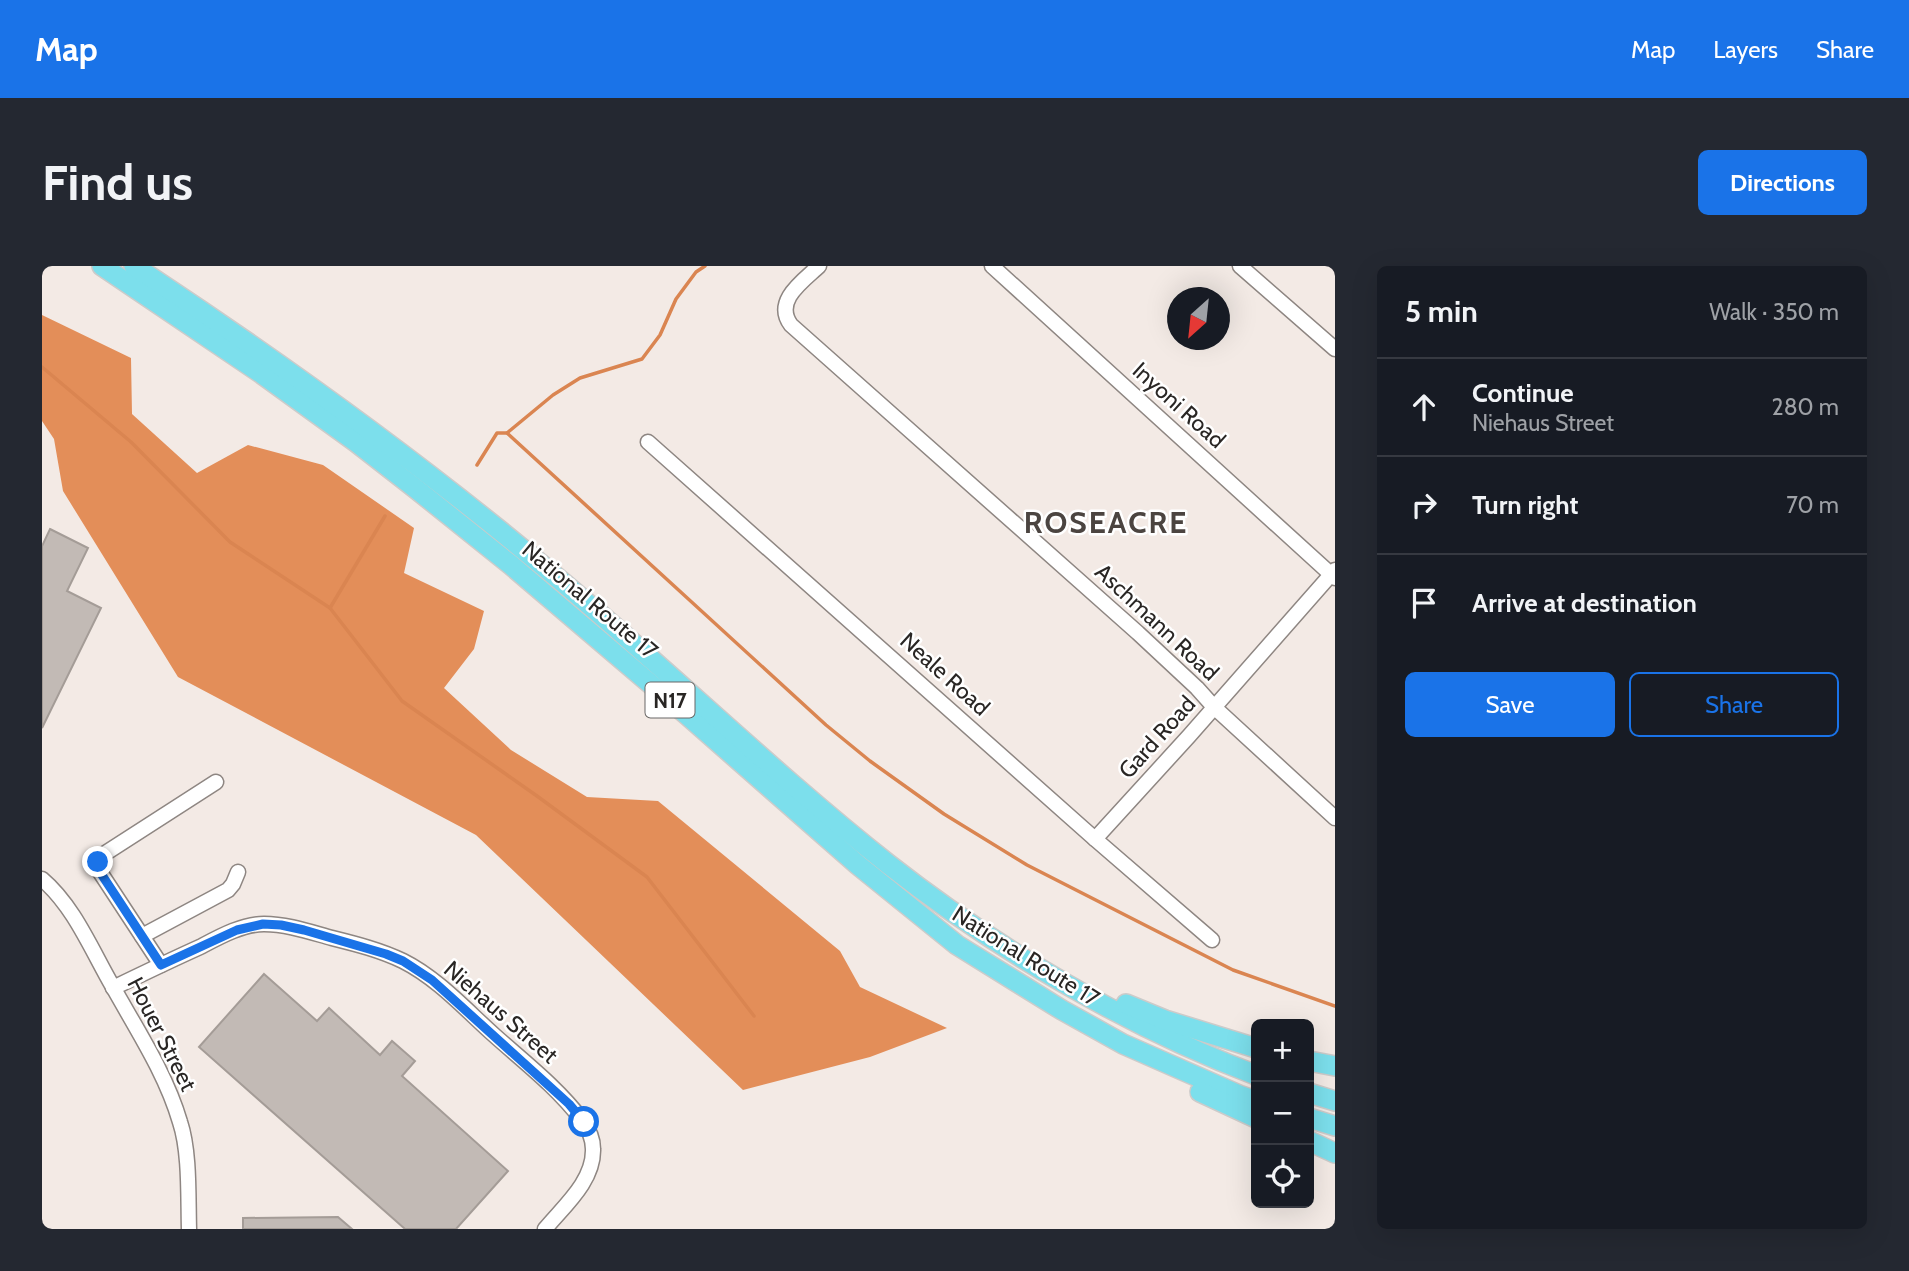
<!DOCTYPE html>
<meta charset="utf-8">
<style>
body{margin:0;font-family:Cabin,sans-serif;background:#242831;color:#f1f3f6}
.controls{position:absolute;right:21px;bottom:21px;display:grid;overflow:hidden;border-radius:10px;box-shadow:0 7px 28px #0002}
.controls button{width:63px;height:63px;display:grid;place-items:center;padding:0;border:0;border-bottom:2px solid #363941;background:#171b24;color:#f1f3f6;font:35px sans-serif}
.compass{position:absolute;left:1125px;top:21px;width:63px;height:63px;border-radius:50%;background:#171b24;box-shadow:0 7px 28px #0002;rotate:207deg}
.stop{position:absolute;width:21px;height:21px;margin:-16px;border:5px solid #1a73e8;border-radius:50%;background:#fff}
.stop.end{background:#1a73e8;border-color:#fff;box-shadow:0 2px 7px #0008}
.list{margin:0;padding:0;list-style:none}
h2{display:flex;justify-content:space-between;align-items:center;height:91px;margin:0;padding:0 28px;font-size:30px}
h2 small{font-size:23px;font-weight:400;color:#9ea1a6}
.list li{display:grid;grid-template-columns:46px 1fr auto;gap:21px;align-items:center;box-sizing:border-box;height:98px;padding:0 28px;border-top:2px solid #363941}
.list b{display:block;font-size:26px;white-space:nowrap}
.list p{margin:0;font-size:23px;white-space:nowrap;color:#9ea1a6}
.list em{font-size:23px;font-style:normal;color:#9ea1a6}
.actions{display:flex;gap:14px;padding:21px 28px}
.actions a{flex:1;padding:16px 0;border:2px solid #1a73e8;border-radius:10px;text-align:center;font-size:24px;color:#1a73e8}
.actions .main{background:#1a73e8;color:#fff}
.icon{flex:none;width:38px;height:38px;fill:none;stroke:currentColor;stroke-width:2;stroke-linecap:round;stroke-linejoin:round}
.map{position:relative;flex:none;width:1293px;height:963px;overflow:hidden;border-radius:10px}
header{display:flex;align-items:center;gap:42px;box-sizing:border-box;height:98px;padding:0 35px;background:#1a73e8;color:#fff}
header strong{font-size:33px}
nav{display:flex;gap:38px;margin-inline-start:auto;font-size:24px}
.intro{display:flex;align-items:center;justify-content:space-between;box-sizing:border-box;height:168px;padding:0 42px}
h1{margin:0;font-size:49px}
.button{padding:18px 32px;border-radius:10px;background:#1a73e8;color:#fff;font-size:24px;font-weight:700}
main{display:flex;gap:42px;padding:0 42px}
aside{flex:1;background:#171b24;border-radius:10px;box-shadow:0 7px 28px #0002}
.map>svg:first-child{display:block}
.forest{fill:#e38e59}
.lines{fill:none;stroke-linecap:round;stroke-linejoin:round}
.stream{stroke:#da8551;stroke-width:3.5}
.building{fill:#c2bab5;stroke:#a49c97;stroke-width:2}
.minor-casing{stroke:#8e8682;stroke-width:17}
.highway-casing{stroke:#cccbca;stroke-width:22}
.minor{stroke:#fff;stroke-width:14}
.highway{stroke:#7cdfec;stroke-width:19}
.route{stroke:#1a73e8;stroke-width:9}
.labels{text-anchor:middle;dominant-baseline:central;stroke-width:5;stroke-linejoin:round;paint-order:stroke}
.shield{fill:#fff;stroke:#696766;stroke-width:2}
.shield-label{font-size:21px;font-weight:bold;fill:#292624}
.street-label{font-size:23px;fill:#292624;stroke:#fff}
.district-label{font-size:30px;font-weight:bold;letter-spacing:2px;fill:#4b4440;stroke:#fff}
</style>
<header>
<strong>Map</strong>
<nav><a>Map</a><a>Layers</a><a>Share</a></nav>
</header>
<div class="intro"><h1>Find us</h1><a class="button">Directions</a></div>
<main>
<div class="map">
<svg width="1293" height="963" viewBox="0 0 1293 963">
<rect width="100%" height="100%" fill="#f3eae5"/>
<!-- forest -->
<polygon class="forest" points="0,49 89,92 90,148 155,207 206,179 281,199 372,262 362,307 442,345 432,383 402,422 469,484 545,531 616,535 798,685 818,721 905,762 828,791 701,824 434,569 136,411 21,225 12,173 0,155"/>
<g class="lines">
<!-- stream -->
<g class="stream">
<polyline points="0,101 89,176 188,276 288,342 360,435 495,530 605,611 712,750"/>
<polyline points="465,167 784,459 828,495 902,548 985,599 1191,704 1293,740"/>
<polyline points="435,199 455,167 465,167 511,129 538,112 600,93 618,69 634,33 654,6 663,0"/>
<polyline points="288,342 343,250"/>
</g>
</g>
<!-- building -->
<g class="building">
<polygon points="8,263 46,282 25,325 59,342 0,462 0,280"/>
<polygon points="222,708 275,755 287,742 338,789 350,775 373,795 360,810 466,905 414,963 363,963 157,781"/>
<polygon points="296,951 310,963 201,963 201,952"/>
</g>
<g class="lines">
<defs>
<g id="minor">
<path d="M777,0C761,15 731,35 749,59L1096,367L1155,422L1172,441L1293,552"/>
<polyline points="950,0 1293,312"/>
<polyline points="1198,0 1293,83"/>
<polyline points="606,176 1053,573 1170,674"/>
<polyline points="1053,573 1147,470 1293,304"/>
<path d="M0,613C32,640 50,685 71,721C95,764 124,808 138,856C148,886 146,931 147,963"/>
<polyline points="100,670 186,624 191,618 196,606"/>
<polyline points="119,699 56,603 56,596 59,590 174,516"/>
<path d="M71,722C100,708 129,694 158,681C177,671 200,658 222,658C245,658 268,666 290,672C314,678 338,684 361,695C395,712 423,743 452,769C481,795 515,821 540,854C546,862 551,872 551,883C552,915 522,940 503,963"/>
</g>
<g id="highway">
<polyline points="60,0 220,108 314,176 373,222 469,299 645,449 816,599 915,679 1020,744 1081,778 1197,829 1214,835"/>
<path d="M92,0C238,96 380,198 513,310C626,404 731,507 846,598C953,682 1086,761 1214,809"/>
<polyline points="1084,738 1123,754 1214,782"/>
<polyline points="1267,795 1293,800"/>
<polyline points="1158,826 1214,852"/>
<polyline points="1267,827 1293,835"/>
<polyline points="1267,852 1293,860"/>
<polyline points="1267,875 1293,887"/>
</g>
</defs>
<!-- minor casing -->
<use href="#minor" class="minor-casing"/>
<!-- highway casing -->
<use href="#highway" class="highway-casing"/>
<!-- minor -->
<use href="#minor" class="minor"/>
<!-- highway -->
<use href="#highway" class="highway"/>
</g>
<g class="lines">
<!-- route -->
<polyline class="route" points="56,596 56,603 119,699 195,664 221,658 239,659 262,664 344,688 361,695 390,714 527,838 542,856"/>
</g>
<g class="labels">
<!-- shield labels -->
<rect class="shield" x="603.5" y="416.5" width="49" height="35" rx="5"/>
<g class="shield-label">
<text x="628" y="434">N17</text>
</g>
<!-- street labels -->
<g class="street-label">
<text transform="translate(1137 139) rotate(42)">Inyoni Road</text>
<text transform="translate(548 334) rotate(40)">National Route 17</text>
<text transform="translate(1115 356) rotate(43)">Aschmann Road</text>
<text transform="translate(903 408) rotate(42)">Neale Road</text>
<text transform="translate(1115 471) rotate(-48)">Gard Road</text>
<text transform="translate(984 690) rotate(32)">National Route 17</text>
<text transform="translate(459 746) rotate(41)">Niehaus Street</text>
<text transform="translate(120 768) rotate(63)">Houer Street</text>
</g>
<!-- district labels -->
<g class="district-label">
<text x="1064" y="256">ROSEACRE</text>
</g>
</g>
</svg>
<div class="controls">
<button>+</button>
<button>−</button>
<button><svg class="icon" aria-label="locate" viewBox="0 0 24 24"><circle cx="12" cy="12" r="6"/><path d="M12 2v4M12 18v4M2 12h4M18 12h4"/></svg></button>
</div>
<svg class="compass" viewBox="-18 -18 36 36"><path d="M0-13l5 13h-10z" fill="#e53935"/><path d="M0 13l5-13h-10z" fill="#9ea1a6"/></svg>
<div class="stop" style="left:542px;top:856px"></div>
<div class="stop end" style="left:56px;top:596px"></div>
</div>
<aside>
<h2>5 min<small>Walk · 350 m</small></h2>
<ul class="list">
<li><svg class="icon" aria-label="ahead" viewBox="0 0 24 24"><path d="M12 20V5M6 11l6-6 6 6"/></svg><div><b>Continue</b><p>Niehaus Street</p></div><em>280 m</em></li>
<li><svg class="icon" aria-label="right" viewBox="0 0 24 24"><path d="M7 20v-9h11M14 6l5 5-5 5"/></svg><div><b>Turn right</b></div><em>70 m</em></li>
<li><svg class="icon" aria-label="arrive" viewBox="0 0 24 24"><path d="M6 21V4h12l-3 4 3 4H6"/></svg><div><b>Arrive at destination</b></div></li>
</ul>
<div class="actions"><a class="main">Save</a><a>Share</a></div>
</aside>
</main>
